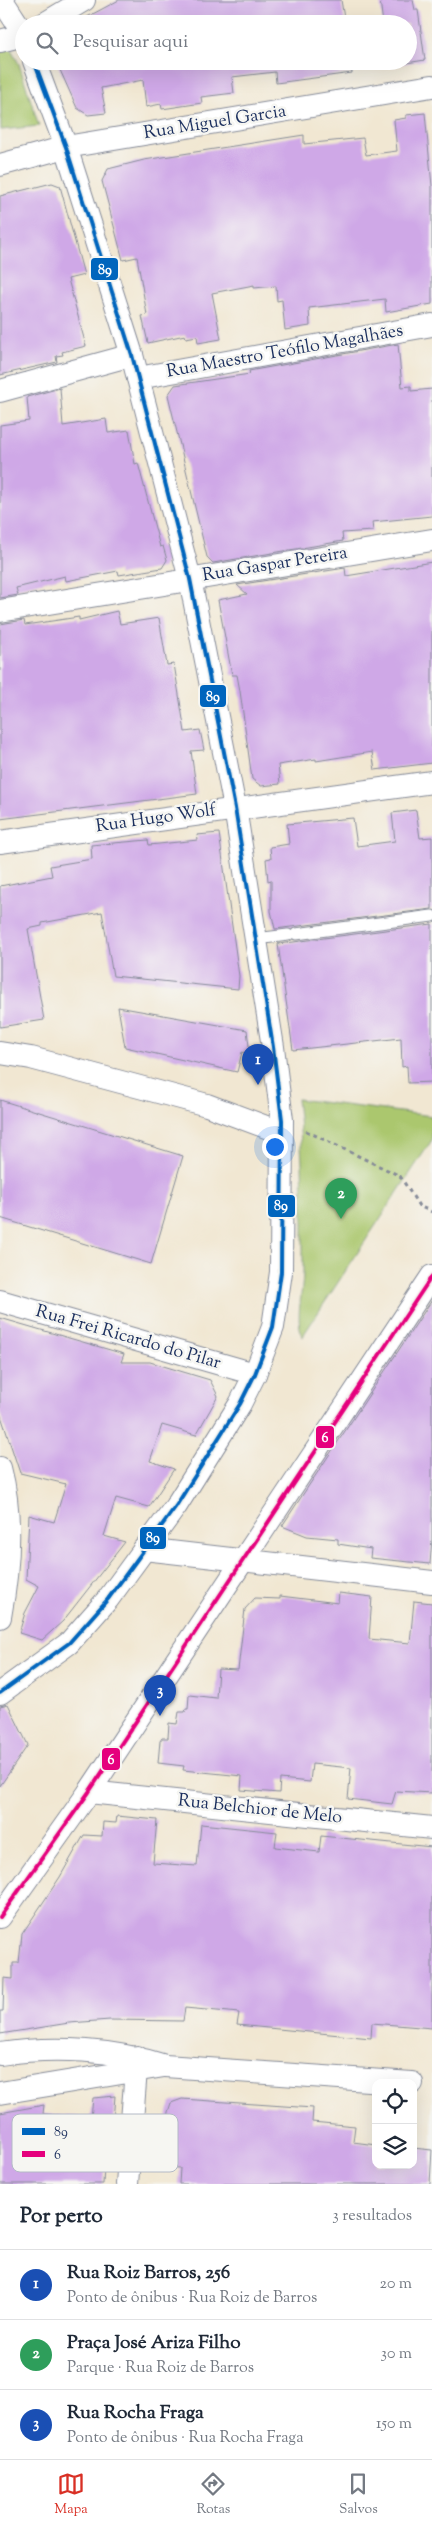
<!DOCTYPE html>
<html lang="pt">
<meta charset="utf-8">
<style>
body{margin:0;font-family:"Sorts Mill Goudy",serif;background:#f6f6f7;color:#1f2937}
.controls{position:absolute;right:15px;bottom:15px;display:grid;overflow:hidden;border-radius:10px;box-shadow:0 5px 20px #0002}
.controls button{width:45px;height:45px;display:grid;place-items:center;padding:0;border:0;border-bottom:1px solid #e0e1e3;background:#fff;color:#1f2937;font:25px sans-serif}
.you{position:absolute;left:274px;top:1146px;width:18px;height:18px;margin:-12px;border:4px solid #fff;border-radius:50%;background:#1a73e8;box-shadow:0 0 0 8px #1a73e833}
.badge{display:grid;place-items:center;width:32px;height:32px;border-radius:50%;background:#d93025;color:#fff;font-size:16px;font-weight:700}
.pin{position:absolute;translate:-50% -41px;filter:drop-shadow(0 1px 2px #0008)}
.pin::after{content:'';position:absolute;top:26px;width:18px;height:15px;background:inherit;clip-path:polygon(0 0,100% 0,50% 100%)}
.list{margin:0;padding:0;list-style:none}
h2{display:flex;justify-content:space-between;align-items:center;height:65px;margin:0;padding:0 20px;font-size:21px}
h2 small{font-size:16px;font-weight:400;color:#747a83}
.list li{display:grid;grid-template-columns:32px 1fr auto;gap:15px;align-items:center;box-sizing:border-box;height:70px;padding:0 20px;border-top:1px solid #e0e1e3}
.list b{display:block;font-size:19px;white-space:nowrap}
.list p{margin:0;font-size:16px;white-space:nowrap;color:#747a83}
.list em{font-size:16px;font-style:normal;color:#747a83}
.icon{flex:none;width:28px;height:28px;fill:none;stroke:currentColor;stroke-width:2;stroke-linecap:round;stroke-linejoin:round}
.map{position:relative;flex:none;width:432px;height:2184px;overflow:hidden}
.search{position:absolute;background:#fff;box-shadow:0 5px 20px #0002;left:15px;right:15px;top:15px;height:55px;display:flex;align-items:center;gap:12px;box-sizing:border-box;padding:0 18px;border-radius:28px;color:#747a83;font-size:19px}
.sheet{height:275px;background:#fff}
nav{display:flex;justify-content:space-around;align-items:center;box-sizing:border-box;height:70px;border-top:1px solid #e0e1e3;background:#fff;font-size:14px;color:#747a83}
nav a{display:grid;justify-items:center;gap:2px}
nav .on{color:#d93025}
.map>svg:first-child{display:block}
.green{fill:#abc76e;stroke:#637b66}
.building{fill:#cfa8e7}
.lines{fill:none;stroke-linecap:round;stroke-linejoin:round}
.lane-casing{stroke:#868b98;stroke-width:13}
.street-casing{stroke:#868b98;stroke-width:24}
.path{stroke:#868b98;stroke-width:3;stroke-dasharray:4 4;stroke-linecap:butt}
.lane{stroke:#fff;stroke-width:11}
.street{stroke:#fff;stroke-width:22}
.bus-1-casing{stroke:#f6f6f2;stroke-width:8}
.bus-2-casing{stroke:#f6f6f2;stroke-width:8}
.bus-1{stroke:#0065bd;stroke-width:4}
.bus-2{stroke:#e5007d;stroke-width:4}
.labels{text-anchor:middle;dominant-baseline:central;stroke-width:5;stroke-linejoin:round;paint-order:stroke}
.street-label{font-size:18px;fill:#1b2f5e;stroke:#f6f6f2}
.key{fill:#f6f6f2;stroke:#b4bac6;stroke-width:1}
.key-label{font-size:14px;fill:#1b2f5e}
.line-badge{stroke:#f6f6f2;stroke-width:2}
.badge-label{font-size:14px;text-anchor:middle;font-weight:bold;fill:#fff}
</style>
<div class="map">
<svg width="432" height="2184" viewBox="0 0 432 2184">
<rect width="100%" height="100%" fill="#f6f6f2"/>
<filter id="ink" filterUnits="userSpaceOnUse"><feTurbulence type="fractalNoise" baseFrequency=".02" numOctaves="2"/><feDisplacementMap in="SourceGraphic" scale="10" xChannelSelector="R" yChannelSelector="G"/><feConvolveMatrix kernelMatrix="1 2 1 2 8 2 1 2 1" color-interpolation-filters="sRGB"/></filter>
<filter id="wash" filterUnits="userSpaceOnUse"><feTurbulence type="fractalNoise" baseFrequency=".0096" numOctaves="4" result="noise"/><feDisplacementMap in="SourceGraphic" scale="20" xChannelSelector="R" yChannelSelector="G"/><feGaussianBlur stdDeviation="1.12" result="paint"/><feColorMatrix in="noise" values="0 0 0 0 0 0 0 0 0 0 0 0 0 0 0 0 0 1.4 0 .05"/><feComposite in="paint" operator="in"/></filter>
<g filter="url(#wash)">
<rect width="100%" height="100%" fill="#f1e7d2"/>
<!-- green -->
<g class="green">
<polygon points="0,28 19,64 39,126 1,130"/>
<path d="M297,1099L432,1116V1140L302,1337C295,1314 303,1295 303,1272C303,1215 304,1155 297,1099Z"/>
</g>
<g id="blocks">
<!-- building -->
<g class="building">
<polygon points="119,0 341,0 345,24 74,24"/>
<polygon points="380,0 413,0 415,10 418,10 425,60 388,66 387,61 408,61 408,24 383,24"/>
<polygon points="56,61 351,61 352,73 276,83 275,72 232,77 234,93 201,97 202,103 162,109 161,104 146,107 143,80 101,88 106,113 88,115 77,108"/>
<polygon points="425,113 432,186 432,304 386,312 385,299 309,308 310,326 285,330 282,300 277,301 276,286 254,288 254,285 212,293 221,339 198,343 197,336 186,338 185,335 148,343 142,316 147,315 137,257 123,260 102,181 108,169 144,160 304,135 304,144 363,138 366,155 397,151 394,120 406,118 406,115"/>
<polygon points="52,183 60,186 84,275 68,279 86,346 62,352 63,355 56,356 57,362 0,375 0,196"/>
<polygon points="398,344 402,387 411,386 411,391 432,389 432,516 372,522 373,531 342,533 343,541 213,563 207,557 168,395 175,385 250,374 249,371"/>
<polygon points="60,388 63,426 106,419 108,433 129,430 135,464 138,463 160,547 163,546 167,560 162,568 119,575 118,571 66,581 65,576 16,588 18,595 0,598 0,425 29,421 27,397"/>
<polygon points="432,562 432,763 375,770 372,752 316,761 316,759 278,765 280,784 261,786 252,779 240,691 237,675 232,675 218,600 247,594 237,585 345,568 346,576"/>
<polygon points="117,611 120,624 159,618 167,665 174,664 185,732 200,730 204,750 191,751 197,794 0,819 0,624 24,620 25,625 79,617 79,620"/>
<polygon points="416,810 420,838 432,837 432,909 275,929 271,911 271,880 268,881 266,859 271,858 270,847 289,844 287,824 353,818 357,846 395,841 392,813"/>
<polygon points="219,833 239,976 238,989 113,976 102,912 42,923 42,926 28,929 44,1020 0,1027 0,886 52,876 50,866 92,859 91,845 148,840 149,845 198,840 197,835"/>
<polygon points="432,924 432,1082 408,1083 407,1066 402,1067 401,1038 293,1050 278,944"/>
<polygon points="118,1007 247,1030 250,1054 242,1052 237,1072 125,1047"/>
<polygon points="0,1100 183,1156 151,1264 0,1218"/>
<polygon points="432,1300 432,1539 430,1564 370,1558 371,1549 338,1544 338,1539 307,1536 282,1526"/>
<polygon points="0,1318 124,1354 121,1362 150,1362 210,1380 218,1396 196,1435 162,1425 150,1461 174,1469 149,1507 116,1498 104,1536 125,1542 63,1621 42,1640 19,1633 25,1613 39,1586 26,1579 29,1515 54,1522 66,1484 20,1473 0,1413"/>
<polygon points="339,1593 372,1597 369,1639 410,1643 414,1601 432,1603 432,1793 396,1791 392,1804 348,1799 351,1768 312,1764 310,1782 280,1779 279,1793 241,1790 242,1776 183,1770 184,1766 158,1763 160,1741 162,1738 168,1738 169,1723 177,1724 179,1712 185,1712 186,1709 188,1709 189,1695 216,1698 218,1669 238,1670 245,1609 255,1598 280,1599 280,1596 338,1603"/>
<polygon points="8,1704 28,1745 0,1786 0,1706"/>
<polygon points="117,1816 157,1820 153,1863 197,1866 201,1824 277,1832 275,1847 319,1852 321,1836 432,1847 432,2028 372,2023 371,2038 237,2025 239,2013 185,2008 183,2021 110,2020 69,2023 0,2034 0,2011 3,2011 4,1978 13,1979 13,1963 19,1963 22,1934 60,1877 84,1835 102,1836 103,1822 116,1823"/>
<polygon points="115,2096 112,2133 106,2133 103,2184 0,2184 0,2113 44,2105 43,2114 91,2118 93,2098"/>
<polygon points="182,2099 313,2108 312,2122 355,2126 353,2142 376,2145 376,2165 413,2165 413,2148 432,2150 430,2184 179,2184 180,2168 163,2167 168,2112 171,2103"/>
</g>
</g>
</g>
<g filter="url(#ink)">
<use href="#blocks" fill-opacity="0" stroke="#868b98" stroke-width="1"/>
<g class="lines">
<defs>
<g id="lane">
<polyline points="296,934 432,916"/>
<polyline points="256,939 288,935"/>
</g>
<g id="street">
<polyline points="2,0 24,34"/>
<polyline points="44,24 84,0"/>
<polyline points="0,41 24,35"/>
<polyline points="0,165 66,147 432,86"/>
<polyline points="138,378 432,325"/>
<polyline points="0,391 132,355"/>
<polyline points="0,611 432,540"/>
<polyline points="0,842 432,782"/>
<polyline points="0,1053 31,1058 207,1105 282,1133"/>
<polyline points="0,1301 255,1374"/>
<path d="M0,1468C13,1516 9,1569 0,1617"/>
<polyline points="144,1549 432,1582"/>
<polyline points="0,1693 69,1643 108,1599 176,1506 240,1404 255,1374 273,1327 281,1272 282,1120 273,1047 235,808 190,579 132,355 66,147 34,61"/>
<polyline points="89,1792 432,1828"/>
<polyline points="0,1917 89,1792 432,1276"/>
<path d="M0,2054C53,2046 114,2049 165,2066L412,2083"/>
<polyline points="0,2093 164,2066"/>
<polyline points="127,2184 137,2057"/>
</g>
</defs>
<!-- lane casing -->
<use href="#lane" class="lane-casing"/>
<!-- street casing -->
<use href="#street" class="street-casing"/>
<!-- path -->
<polyline class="path" points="306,1131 400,1176 419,1206 432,1212"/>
<!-- lane -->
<use href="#lane" class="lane"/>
<!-- street -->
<use href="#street" class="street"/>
<defs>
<polyline id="bus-1" points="0,1693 69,1643 108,1599 176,1506 240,1404 255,1374 273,1327 281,1272 282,1120 273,1047 235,808 190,579 132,355 66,147 34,61"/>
<polyline id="bus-2" points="0,1917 89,1792 432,1276"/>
</defs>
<!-- bus-1 casing -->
<use href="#bus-1" class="bus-1-casing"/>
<!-- bus-2 casing -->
<use href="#bus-2" class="bus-2-casing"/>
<!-- bus-1 -->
<use href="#bus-1" class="bus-1"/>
<!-- bus-2 -->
<use href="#bus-2" class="bus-2"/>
</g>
</g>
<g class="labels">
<!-- street labels -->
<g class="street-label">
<text transform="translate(215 123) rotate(-9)">Rua Miguel Garcia</text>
<text transform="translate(285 352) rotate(-10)">Rua Maestro Teófilo Magalhães</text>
<text transform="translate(275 565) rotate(-9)">Rua Gaspar Pereira</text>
<text transform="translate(156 819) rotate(-8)">Rua Hugo Wolf</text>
<text transform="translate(128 1338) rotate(16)">Rua Frei Ricardo do Pilar</text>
<text transform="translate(260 1810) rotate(6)">Rua Belchior de Melo</text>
</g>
</g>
<!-- legend -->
<rect x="12" y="2114" width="166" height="58" rx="8" class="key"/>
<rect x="22" y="2128" width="23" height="7" fill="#0065bd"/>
<rect x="22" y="2151" width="23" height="6" fill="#e5007d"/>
<g class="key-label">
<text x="54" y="2136">89</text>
<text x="54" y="2159">6</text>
</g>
<g class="line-badge">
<rect x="90" y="257" width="29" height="24" rx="5" fill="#0065bd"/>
<rect x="199" y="684" width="28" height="24" rx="5" fill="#0065bd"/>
<rect x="267" y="1194" width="29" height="24" rx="5" fill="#0065bd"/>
<rect x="315" y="1425" width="20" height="24" rx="5" fill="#e5007d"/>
<rect x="139" y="1526" width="28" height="24" rx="5" fill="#0065bd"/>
<rect x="101" y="1747" width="20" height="24" rx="5" fill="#e5007d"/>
</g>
<g class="badge-label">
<text x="105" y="274">89</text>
<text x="213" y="701">89</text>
<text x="281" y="1210">89</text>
<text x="325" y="1442">6</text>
<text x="153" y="1542">89</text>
<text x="111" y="1764">6</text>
</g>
</svg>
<div class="controls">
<button><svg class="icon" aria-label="locate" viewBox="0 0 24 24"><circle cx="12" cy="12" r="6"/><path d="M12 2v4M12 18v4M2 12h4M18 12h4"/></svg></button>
<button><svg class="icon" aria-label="layers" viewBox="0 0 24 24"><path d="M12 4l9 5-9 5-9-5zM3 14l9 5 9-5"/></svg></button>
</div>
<div class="you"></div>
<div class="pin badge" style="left:258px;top:1085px;background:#1a4fb4">1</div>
<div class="pin badge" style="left:341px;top:1219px;background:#2e9e5b">2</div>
<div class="pin badge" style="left:160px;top:1716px;background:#1a4fb4">3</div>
<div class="search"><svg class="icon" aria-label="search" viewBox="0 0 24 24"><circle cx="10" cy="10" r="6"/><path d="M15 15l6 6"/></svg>Pesquisar aqui</div>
</div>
<section class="sheet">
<h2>Por perto<small>3 resultados</small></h2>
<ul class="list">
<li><span class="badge" style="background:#1a4fb4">1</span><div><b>Rua Roiz Barros, 256</b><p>Ponto de ônibus · Rua Roiz de Barros</p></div><em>20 m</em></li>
<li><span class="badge" style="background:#2e9e5b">2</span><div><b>Praça José Ariza Filho</b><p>Parque · Rua Roiz de Barros</p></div><em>30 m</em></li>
<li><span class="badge" style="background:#1a4fb4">3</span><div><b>Rua Rocha Fraga</b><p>Ponto de ônibus · Rua Rocha Fraga</p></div><em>150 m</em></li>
</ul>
</section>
<nav>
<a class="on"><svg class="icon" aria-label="map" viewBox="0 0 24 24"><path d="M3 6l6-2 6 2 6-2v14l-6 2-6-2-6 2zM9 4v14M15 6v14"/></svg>Mapa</a>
<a><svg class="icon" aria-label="directions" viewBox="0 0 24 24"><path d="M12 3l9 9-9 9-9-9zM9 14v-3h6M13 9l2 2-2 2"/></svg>Rotas</a>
<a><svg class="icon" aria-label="saved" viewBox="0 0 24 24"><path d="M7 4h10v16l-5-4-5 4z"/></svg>Salvos</a>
</nav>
